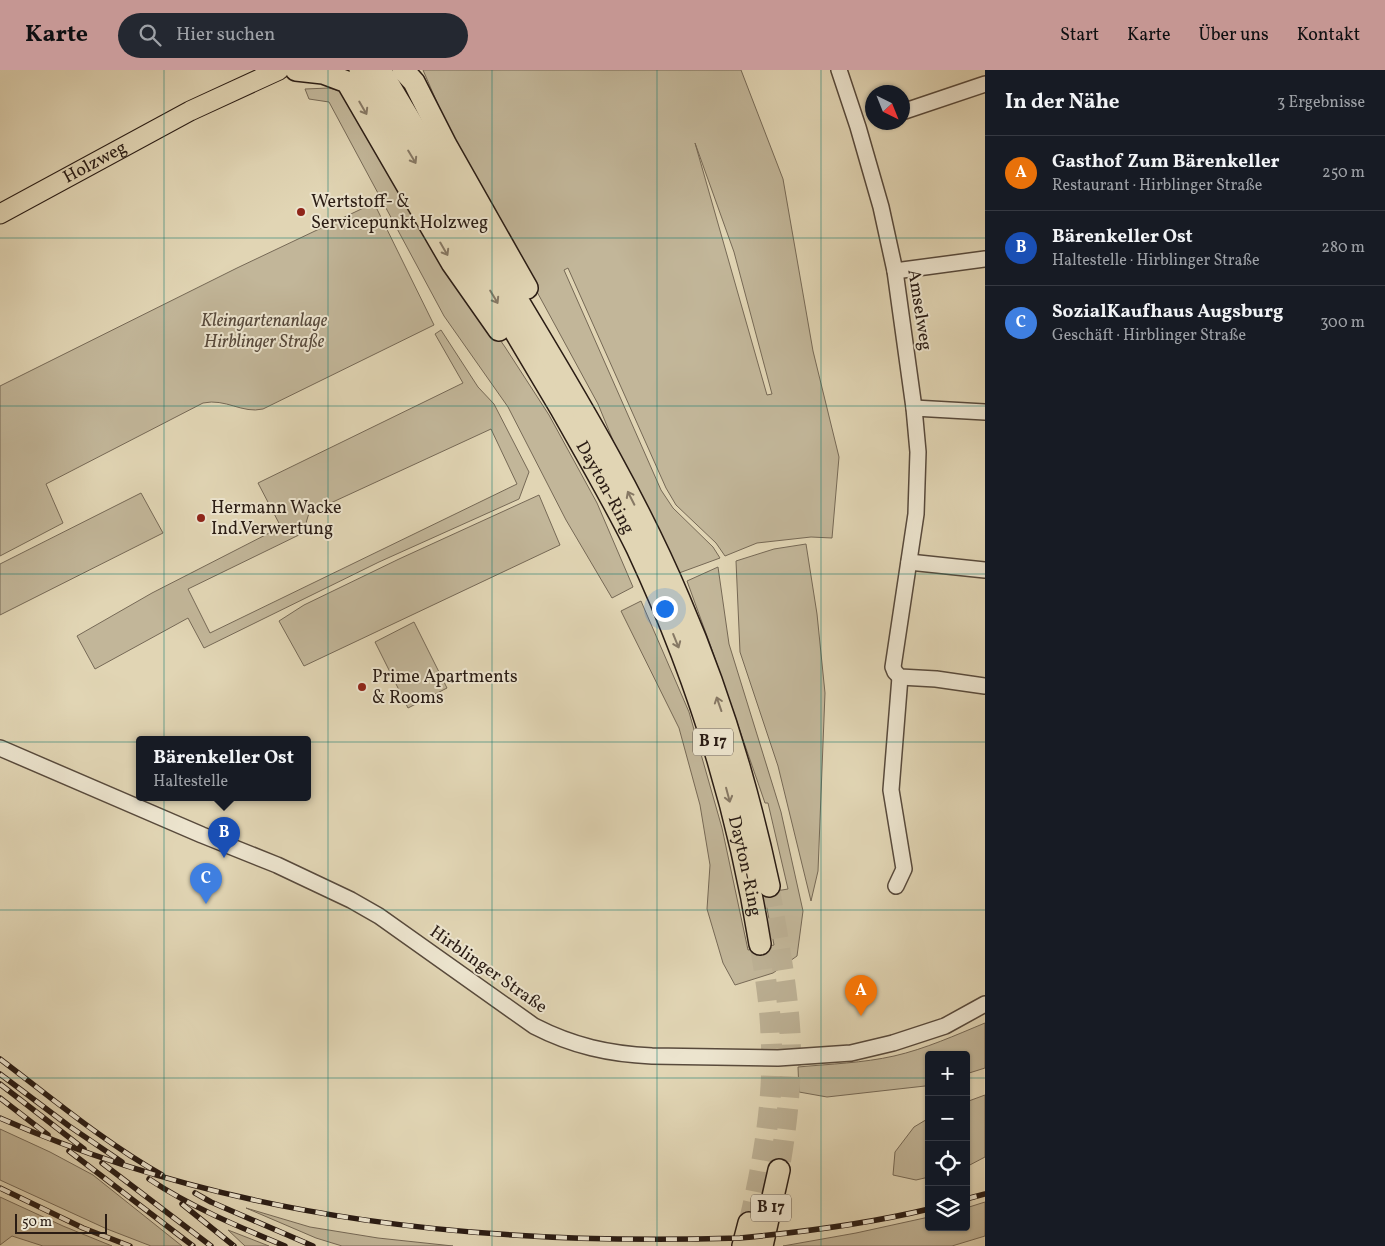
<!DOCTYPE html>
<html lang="de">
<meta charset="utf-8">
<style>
body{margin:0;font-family:Vollkorn,serif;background:#242831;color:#f1f3f6}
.controls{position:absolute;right:15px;bottom:15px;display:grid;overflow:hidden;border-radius:5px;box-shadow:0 1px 4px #0004}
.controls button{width:45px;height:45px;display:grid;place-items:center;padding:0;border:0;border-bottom:1px solid #363941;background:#171b24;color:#f1f3f6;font:25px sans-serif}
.compass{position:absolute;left:865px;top:15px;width:45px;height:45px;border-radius:50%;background:#171b24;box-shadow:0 1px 4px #0004;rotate:137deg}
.scale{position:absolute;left:15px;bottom:12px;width:92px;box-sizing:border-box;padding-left:5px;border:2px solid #2a1c14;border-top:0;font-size:14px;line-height:18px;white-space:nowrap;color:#2a1c14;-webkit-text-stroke:4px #ece4ce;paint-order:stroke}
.you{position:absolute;left:664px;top:538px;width:18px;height:18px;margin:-12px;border:4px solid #fff;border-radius:50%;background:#1a73e8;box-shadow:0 0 0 8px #1a73e833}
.badge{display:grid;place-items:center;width:32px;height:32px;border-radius:50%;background:#c59692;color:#fff;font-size:16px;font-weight:700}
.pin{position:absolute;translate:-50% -41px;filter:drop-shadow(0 1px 2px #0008)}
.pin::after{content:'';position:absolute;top:26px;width:18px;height:15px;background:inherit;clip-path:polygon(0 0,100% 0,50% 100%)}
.popup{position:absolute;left:136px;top:666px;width:175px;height:65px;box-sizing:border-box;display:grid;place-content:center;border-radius:5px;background:#171b24;filter:drop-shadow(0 1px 4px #0005);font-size:16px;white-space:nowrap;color:#9ea1a6}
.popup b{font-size:19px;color:#f1f3f6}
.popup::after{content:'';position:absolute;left:50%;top:100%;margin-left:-10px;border:10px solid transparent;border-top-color:#171b24}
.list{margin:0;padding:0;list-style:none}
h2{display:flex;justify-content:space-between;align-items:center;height:65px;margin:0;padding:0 20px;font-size:21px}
h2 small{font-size:16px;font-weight:400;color:#9ea1a6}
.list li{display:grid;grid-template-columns:32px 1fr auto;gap:15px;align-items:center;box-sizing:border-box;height:75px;padding:0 20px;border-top:1px solid #363941}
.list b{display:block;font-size:19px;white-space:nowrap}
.list p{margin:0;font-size:16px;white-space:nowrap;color:#9ea1a6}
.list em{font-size:16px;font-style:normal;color:#9ea1a6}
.icon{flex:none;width:28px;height:28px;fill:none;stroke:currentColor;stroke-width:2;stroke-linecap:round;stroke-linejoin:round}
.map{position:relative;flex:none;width:985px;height:1176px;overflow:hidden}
header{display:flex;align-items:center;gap:30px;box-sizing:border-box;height:70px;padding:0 25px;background:#c59692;color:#111}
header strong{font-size:24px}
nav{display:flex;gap:28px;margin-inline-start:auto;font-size:18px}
.search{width:350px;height:45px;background:#242831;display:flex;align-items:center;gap:12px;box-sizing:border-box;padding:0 18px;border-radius:28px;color:#9ea1a6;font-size:19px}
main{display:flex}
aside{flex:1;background:#171b24}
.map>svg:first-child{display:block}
.green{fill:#c2b699;stroke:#766956;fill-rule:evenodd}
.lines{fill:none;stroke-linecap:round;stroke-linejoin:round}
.highway-tunnel{stroke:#bcb094;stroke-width:21;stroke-dasharray:21 11;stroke-linecap:butt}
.minor-casing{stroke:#584a3c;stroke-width:18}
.major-casing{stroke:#2a1c14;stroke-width:21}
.highway-casing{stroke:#2a1c14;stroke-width:24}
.minor{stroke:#ece4ce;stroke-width:15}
.major{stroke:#e1d5b4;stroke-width:19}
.highway{stroke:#e1d5b4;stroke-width:21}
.rail-casing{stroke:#2a1c14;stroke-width:5.5}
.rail{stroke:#ece4ce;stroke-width:4;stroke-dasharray:11;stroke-linecap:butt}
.oneway{stroke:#867864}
.grid{fill:none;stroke:#0f766e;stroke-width:1;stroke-opacity:0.55}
.poi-dot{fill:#8f2418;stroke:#ece4ce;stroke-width:2}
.labels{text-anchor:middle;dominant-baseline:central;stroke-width:4;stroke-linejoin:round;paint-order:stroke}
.shield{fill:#ece4ce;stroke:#64584c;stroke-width:1}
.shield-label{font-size:16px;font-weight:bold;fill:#2a1c14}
.street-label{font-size:18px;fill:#2a1c14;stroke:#ece4ce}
.poi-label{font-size:18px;fill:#2a1c14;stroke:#ece4ce;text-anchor:start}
.park-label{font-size:18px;font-style:italic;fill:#584a3c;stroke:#ece4ce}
</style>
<header>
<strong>Karte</strong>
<div class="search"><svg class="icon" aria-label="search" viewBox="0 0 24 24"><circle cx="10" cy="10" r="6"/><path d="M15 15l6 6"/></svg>Hier suchen</div>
<nav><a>Start</a><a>Karte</a><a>Über uns</a><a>Kontakt</a></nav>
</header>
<main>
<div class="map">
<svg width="985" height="1176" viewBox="0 0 985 1176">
<rect width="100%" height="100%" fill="#e1d5b4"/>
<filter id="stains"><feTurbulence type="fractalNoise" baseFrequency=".004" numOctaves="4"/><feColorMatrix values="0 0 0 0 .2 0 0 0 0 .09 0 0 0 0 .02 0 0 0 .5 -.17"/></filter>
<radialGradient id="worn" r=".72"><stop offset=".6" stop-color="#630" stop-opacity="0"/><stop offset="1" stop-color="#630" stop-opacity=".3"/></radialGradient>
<!-- green -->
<g class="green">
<path d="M423,0H741L783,109L813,281L839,387L832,468L811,467L757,473L725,486L716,473L676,435L666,418L568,198L564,200L661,420L673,438L713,477L720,488L679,503L619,385L598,334L449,60ZM695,73L734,182L772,324L767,325Z"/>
<polygon points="329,18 344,22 431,171 505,277 549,345 597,433 633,517 612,528 566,450 508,337 444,246 329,32 309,29 305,19"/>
<path d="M374,133L434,255L263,339C242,344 226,328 203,333L46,414L63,453L0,486V316L237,198Z"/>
<path d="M441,260L478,317L494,334L529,402L519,429L379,492L204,578L188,548L95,599L77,566L152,523L281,457L258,413L463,313L435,264ZM491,359L517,414L210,563L188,519L303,463L309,443Z"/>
<polygon points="141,423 163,463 0,545 0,494"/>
<polygon points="539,425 560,475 304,596 279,551 304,535 399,489"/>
<polygon points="806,474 817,544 825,623 818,801 811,831 778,696 740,582 736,491 774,479"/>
<polygon points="718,497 729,574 781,742 803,841 797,886 773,903 735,915 723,893 707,839 710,795 700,735 679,658 621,541 641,531 689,642 722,758 748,880 774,875 764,823 788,819 768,733 765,733 711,577 687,511"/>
<polygon points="414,552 447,618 408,638 375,572"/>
<path d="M985,953V998L966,1004V985H929V1015L925,1016L827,1027L799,1022L798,997C830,994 863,993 894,986C925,979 956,965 985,953Z"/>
<polygon points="985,1025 985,1087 966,1097 966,1032"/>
<polygon points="929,1048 929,1107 916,1110 893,1105 895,1082 914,1057"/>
<polygon points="0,1059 50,1082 93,1105 182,1176 151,1176 107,1159 0,1110"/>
<polygon points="0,1127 63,1156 112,1176 43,1176 12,1166 0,1175"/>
<polygon points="985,1132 985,1166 952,1176 783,1176 856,1163 929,1147 929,1157 966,1157 966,1138"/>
<polygon points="246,1138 310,1157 378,1168 453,1176 342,1176 316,1168"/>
<polygon points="228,1160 269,1176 245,1176"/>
</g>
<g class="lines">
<!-- highway-tunnel -->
<g class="highway-tunnel">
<path d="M769,816C777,865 787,914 790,963C792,1009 787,1055 779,1100"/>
<path d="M749,1153C763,1092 775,1028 771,965C770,934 765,904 760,874"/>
</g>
<defs>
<g id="minor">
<polyline points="839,0 858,57 881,137 895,201 914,338 918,382 916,444 893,597 895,602 900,607 936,609 985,616"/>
<polyline points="902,42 985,14"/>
<polyline points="895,201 985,189"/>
<polyline points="914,338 985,342"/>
<polyline points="909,492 985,500"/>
<path d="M0,678L202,765L277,795L351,830L379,846L534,956C573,976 609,984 652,986L778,988L851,983L893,973L945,956L985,934"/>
<polyline points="896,816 904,799 891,720 900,607"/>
</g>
<g id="major">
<path id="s1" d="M0,144L190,41L279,0"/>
</g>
<g id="highway">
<polyline points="296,0 323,3 347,12 452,193 499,260"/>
<path id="s2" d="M360,0L561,339C587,385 614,431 637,478C696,604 738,737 760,874"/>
<path d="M380,0C430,84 480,167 530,251C584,341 638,432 679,529C719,621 748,718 769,816"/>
<polyline points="403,0 414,12 446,75 527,218"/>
<polyline points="743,1176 749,1153"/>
<polyline points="762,1176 779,1100"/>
</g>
</defs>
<!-- minor casing -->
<use href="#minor" class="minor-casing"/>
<!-- major casing -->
<use href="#major" class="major-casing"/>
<!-- highway casing -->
<use href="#highway" class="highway-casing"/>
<!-- minor -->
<use href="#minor" class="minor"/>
<!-- major -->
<use href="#major" class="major"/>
<!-- highway -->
<use href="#highway" class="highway"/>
<defs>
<g id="rail">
<path d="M0,989C53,1029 104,1072 162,1105"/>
<polyline points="0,1004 69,1056 122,1092"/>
<polyline points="0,1014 84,1079"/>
<polyline points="0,1028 48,1065"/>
<path d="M0,1048C233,1151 487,1176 740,1168C804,1162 867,1154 929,1139"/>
<polyline points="69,1081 193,1176"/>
<polyline points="102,1093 211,1176"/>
<path d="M149,1109C191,1137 239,1157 285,1176"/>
<polyline points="0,1118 83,1158 130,1176"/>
<polyline points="195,1123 211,1132 313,1176"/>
<polyline points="966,1129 985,1124"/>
<polyline points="182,1134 234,1176"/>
</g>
</defs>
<!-- rail casing -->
<use href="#rail" class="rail-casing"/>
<!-- rail -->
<use href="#rail" class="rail"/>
</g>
<!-- one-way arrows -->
<defs><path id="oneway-shaft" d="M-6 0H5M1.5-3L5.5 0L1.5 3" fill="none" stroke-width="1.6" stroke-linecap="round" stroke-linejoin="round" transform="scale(1.25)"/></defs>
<g class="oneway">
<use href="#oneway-shaft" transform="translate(363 38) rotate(60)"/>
<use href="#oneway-shaft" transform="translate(412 87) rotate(59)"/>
<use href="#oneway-shaft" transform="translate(444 179) rotate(60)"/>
<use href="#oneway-shaft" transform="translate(494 227) rotate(59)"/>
<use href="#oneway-shaft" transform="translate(631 428) rotate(-117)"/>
<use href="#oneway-shaft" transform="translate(676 571) rotate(68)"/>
<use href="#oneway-shaft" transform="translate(719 634) rotate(-109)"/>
<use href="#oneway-shaft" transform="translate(728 725) rotate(75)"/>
</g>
<!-- grid -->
<path class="grid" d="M164,0V1176M328,0V1176M492,0V1176M657,0V1176M821,0V1176M0,168H985M0,336H985M0,504H985M0,672H985M0,840H985M0,1008H929M966,1008H985"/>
<!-- markers -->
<g class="poi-dot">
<circle cx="301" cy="142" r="5"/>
<circle cx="201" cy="448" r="5"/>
<circle cx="362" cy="617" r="5"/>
</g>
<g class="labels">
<!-- shield labels -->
<g class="shield">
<rect x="693" y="658.5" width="40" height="27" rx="4"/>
<rect x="751" y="1124.5" width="40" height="27" rx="4"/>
</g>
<g class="shield-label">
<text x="713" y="672">B 17</text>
<text x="771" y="1138">B 17</text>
</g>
<!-- street labels -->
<g class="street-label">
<text stroke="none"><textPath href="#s1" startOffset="108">Holzweg</textPath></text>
<text transform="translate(919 240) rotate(81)">Amselweg</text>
<text stroke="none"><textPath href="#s2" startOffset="484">Dayton-Ring</textPath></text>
<text stroke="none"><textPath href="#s2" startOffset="889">Dayton-Ring</textPath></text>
<text transform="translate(488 900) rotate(35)">Hirblinger Straße</text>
</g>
<!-- poi labels -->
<g class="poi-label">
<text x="311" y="132">Wertstoff- &amp;<tspan x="311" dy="21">Servicepunkt Holzweg</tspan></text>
<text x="211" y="438">Hermann Wacke<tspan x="211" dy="21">Ind.Verwertung</tspan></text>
<text x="372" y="607">Prime Apartments<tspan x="372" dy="21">&amp; Rooms</tspan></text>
</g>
<!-- park labels -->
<g class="park-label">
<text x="264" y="251">Kleingartenanlage<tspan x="264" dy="21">Hirblinger Straße</tspan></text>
</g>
</g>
<rect width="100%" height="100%" filter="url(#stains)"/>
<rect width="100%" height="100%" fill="url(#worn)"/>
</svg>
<div class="controls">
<button>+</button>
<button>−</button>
<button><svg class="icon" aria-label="locate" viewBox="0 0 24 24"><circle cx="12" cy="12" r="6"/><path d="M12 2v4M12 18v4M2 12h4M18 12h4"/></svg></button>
<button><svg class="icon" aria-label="layers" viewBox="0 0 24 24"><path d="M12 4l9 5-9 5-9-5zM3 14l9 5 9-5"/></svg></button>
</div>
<svg class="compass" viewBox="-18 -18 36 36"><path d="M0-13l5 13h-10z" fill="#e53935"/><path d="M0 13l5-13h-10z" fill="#9ea1a6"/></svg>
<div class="scale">50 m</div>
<div class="you"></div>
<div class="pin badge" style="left:861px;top:946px;background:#e8710a">A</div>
<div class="pin badge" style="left:224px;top:788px;background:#1a4fb4">B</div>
<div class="popup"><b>Bärenkeller Ost</b>Haltestelle</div>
<div class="pin badge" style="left:206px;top:834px;background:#3f7fe0">C</div>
</div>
<aside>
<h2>In der Nähe<small>3 Ergebnisse</small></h2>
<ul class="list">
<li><span class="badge" style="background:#e8710a">A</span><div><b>Gasthof Zum Bärenkeller</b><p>Restaurant · Hirblinger Straße</p></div><em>250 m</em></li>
<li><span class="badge" style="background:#1a4fb4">B</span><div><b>Bärenkeller Ost</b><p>Haltestelle · Hirblinger Straße</p></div><em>280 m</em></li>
<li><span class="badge" style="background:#3f7fe0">C</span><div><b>SozialKaufhaus Augsburg</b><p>Geschäft · Hirblinger Straße</p></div><em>300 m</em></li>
</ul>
</aside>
</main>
